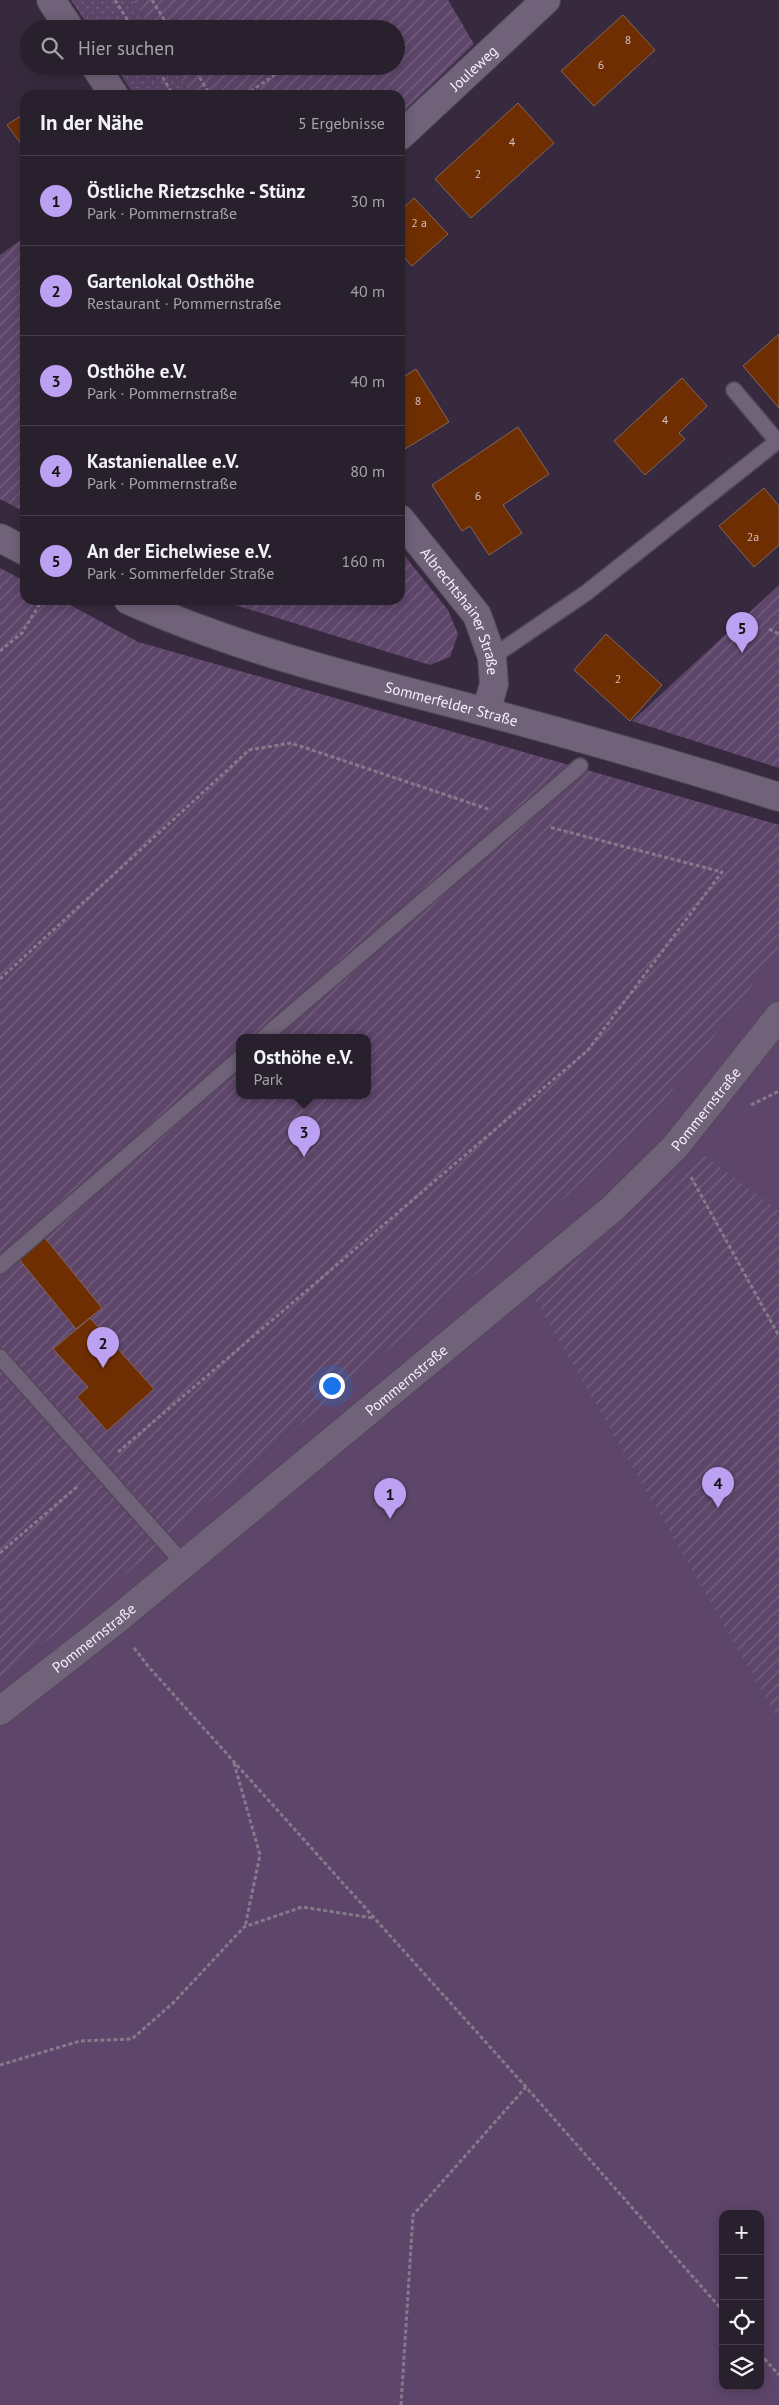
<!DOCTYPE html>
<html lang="de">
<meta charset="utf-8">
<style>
body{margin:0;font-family:"PT Sans",sans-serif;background:#312836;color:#f1f3f6}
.controls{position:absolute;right:15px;bottom:15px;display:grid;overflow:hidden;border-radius:10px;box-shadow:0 2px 12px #0003}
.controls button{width:45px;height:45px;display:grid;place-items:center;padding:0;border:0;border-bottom:1px solid #453e4a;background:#29202e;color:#f1f3f6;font:25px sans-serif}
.you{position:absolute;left:331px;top:1385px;width:18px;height:18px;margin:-12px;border:4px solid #fff;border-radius:50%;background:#1a73e8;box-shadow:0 0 0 8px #1a73e833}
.badge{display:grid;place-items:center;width:32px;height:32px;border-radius:50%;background:#bca0f2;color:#111;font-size:16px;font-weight:700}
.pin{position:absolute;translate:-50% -41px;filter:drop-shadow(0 1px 2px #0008)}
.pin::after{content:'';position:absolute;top:26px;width:18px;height:15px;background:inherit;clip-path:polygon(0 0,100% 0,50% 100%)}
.popup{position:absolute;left:236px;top:1034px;width:135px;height:65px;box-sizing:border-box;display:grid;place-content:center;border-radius:10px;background:#29202e;filter:drop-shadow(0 1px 4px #0005);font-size:16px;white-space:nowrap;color:#a5a3aa}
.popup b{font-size:19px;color:#f1f3f6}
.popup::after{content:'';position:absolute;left:50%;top:100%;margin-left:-10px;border:10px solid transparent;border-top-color:#29202e}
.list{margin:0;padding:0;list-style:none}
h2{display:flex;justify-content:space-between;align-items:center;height:65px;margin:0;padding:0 20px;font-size:21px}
h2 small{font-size:16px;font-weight:400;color:#a5a3aa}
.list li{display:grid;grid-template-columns:32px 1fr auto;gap:15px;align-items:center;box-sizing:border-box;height:90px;padding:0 20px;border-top:1px solid #453e4a}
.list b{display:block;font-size:19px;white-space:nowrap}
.list p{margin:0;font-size:16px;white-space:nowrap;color:#a5a3aa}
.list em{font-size:16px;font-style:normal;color:#a5a3aa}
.icon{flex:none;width:28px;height:28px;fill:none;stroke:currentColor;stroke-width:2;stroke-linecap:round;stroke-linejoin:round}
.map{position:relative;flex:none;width:779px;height:2405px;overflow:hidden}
.search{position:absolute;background:#29202e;box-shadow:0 2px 12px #0003;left:20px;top:20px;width:385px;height:55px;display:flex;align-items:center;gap:12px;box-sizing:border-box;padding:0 18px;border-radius:28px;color:#a5a3aa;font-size:19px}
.panel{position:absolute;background:#29202e;box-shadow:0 2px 12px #0003;left:20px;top:90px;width:385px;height:515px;border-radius:15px}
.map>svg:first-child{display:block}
.grass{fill:url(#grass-dots)}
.park{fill:#5e466a;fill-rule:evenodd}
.garden{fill:url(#garden-furrows);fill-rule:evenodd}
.building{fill:#6f2e02;stroke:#82685c}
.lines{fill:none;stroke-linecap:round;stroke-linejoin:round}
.service-casing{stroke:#524858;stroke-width:18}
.minor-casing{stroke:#524858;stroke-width:30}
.secondary-casing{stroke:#524858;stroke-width:30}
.path{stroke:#857a8b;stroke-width:3;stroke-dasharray:4 2.5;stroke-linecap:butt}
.service{stroke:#706278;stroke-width:15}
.minor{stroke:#706278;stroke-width:28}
.secondary{stroke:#706278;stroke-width:28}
.labels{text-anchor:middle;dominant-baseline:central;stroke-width:4;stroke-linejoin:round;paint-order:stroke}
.number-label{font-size:12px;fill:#d5bfbe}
.street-label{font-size:15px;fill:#f7effc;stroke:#2d2133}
</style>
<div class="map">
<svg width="779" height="2405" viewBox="0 0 779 2405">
<defs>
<pattern id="grass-dots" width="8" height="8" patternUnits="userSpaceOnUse" patternTransform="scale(1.25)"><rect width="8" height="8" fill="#5e466a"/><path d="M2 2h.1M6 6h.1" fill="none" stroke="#766180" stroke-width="1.8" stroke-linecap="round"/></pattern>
<pattern id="garden-furrows" width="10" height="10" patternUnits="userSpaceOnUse" patternTransform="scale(1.25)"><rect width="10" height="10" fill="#5e466a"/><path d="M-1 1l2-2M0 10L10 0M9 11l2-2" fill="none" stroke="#766180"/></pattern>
</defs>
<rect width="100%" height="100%" fill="#372a3e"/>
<!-- grass -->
<g class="grass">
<polygon points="71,0 133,0 150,29 90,29"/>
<polygon points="115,66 173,66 190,95 134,95"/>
</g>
<!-- park -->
<path class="park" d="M0,568L25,600H60L138,642L779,825V2405H0ZM240,1038H368V1096H240ZM723,2214H760V2386H723Z"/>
<!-- garden -->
<g class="garden">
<polygon points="133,0 448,0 474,44 400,115 400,95 190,95 173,66 396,66 396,29 150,29"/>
<polygon points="25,237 25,512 0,499 0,255"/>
<polygon points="400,550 448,610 458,634 450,657 430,665 219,600 400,600"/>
<path d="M0,568L25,581V600H61L138,642L779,825V946L742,1000L657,1110L559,1203L59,1631L0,1677ZM240,1038H368V1096H240Z"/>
<polygon points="779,585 779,768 632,721"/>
<polygon points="700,1152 779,1211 779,1720 533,1296 630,1217"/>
</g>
<!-- building -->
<g class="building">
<polygon points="623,15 655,50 594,106 561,71"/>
<polygon points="518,103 554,143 471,218 435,179"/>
<polygon points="25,113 25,149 7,125"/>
<polygon points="414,198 448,234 412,266 400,253 400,211"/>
<polygon points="779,334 779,408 743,366"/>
<polygon points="416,369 449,422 400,452 400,379"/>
<polygon points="682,378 707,406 679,433 685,439 645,475 614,441"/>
<polygon points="518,427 549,474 503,505 522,533 489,555 470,526 462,531 432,485"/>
<polygon points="764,488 779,506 779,545 754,567 719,526"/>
<polygon points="606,634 662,685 630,721 574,670"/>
<polygon points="45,1238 102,1308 76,1329 19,1259"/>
<polygon points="90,1318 154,1389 107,1431 77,1397 88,1387 53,1349"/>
</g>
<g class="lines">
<defs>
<g id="service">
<polyline points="734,390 777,441"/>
<polyline points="492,657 586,593 779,440"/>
<polyline points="263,1038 580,766"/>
<polyline points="0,1266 240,1058"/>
<polyline points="0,1357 184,1564"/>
</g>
<g id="minor">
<polyline points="51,0 70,29"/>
<polyline points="95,66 114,95"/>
<path id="s1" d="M400,136L546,0"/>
<path id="s2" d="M400,519L477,615L492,657L494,684L486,712"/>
<path id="s3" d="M0,1711L115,1621L612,1209L675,1147L779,1016"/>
</g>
<g id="secondary">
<polyline points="0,538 25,551"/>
<path id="s4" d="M128,600C235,648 350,677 463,706C569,734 674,764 779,797"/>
</g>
</defs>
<!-- service casing -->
<use href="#service" class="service-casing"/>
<!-- minor casing -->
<use href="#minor" class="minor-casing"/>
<!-- secondary casing -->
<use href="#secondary" class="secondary-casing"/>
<!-- path -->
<g class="path">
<polyline points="115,0 133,29"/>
<polyline points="152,0 170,29"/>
<polyline points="156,66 173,95"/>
<polyline points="193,66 210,95"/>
<polyline points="245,95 288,66"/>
<polyline points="769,629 779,634"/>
<polyline points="0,651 22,633 42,600"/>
<polyline points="0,979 249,750 291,743 491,810"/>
<polyline points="751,1105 779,1091"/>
<polyline points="691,1177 779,1336"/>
<polyline points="118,1452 588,1050 722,872 549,827"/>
<polyline points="0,1553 79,1485"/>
<polyline points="134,1648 148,1666 526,2087 723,2311"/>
<polyline points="234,1763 260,1855 245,1927"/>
<polyline points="0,2065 80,2041 132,2039 174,2002 244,1927 302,1907 373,1918"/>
<polyline points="760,2354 779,2375"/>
<polyline points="401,2405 413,2215 526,2087"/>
</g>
<!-- service -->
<use href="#service" class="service"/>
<!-- minor -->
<use href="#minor" class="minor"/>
<!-- secondary -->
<use href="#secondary" class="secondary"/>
</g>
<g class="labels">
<!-- number labels -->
<g class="number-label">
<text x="628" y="39">8</text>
<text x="601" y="64">6</text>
<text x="512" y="141">4</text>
<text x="478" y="173">2</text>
<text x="419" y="222">2 a</text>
<text x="418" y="400">8</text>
<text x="665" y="419">4</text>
<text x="478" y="495">6</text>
<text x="753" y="536">2a</text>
<text x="618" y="678">2</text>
</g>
<!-- street labels -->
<g class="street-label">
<text stroke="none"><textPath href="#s1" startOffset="100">Jouleweg</textPath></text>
<text stroke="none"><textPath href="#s2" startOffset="112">Albrechtshainer Straße</textPath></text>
<text stroke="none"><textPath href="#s4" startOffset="340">Sommerfelder Straße</textPath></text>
<text stroke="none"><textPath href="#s3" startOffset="929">Pommernstraße</textPath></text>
<text stroke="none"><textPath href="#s3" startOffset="524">Pommernstraße</textPath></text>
<text stroke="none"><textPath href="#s3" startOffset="119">Pommernstraße</textPath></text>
</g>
</g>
</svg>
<div class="controls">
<button>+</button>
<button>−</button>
<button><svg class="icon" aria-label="locate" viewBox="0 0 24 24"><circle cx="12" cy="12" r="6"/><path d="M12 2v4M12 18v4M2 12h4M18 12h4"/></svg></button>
<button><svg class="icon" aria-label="layers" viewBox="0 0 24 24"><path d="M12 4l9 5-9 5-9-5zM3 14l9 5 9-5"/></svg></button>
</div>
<div class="you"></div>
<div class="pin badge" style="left:390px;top:1519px">1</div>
<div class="pin badge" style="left:103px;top:1368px">2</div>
<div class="pin badge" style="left:304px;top:1157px">3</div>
<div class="popup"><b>Osthöhe e.V.</b>Park</div>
<div class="pin badge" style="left:718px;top:1508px">4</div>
<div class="pin badge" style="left:742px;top:653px">5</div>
<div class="search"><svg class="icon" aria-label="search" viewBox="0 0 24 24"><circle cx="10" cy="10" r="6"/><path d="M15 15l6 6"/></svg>Hier suchen</div>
<section class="panel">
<h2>In der Nähe<small>5 Ergebnisse</small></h2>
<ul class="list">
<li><span class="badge">1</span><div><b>Östliche Rietzschke - Stünz</b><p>Park · Pommernstraße</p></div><em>30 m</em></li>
<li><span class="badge">2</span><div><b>Gartenlokal Osthöhe</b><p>Restaurant · Pommernstraße</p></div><em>40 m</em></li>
<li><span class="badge">3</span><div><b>Osthöhe e.V.</b><p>Park · Pommernstraße</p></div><em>40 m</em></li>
<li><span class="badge">4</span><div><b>Kastanienallee e.V.</b><p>Park · Pommernstraße</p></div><em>80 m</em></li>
<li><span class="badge">5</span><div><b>An der Eichelwiese e.V.</b><p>Park · Sommerfelder Straße</p></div><em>160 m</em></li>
</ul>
</section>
</div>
